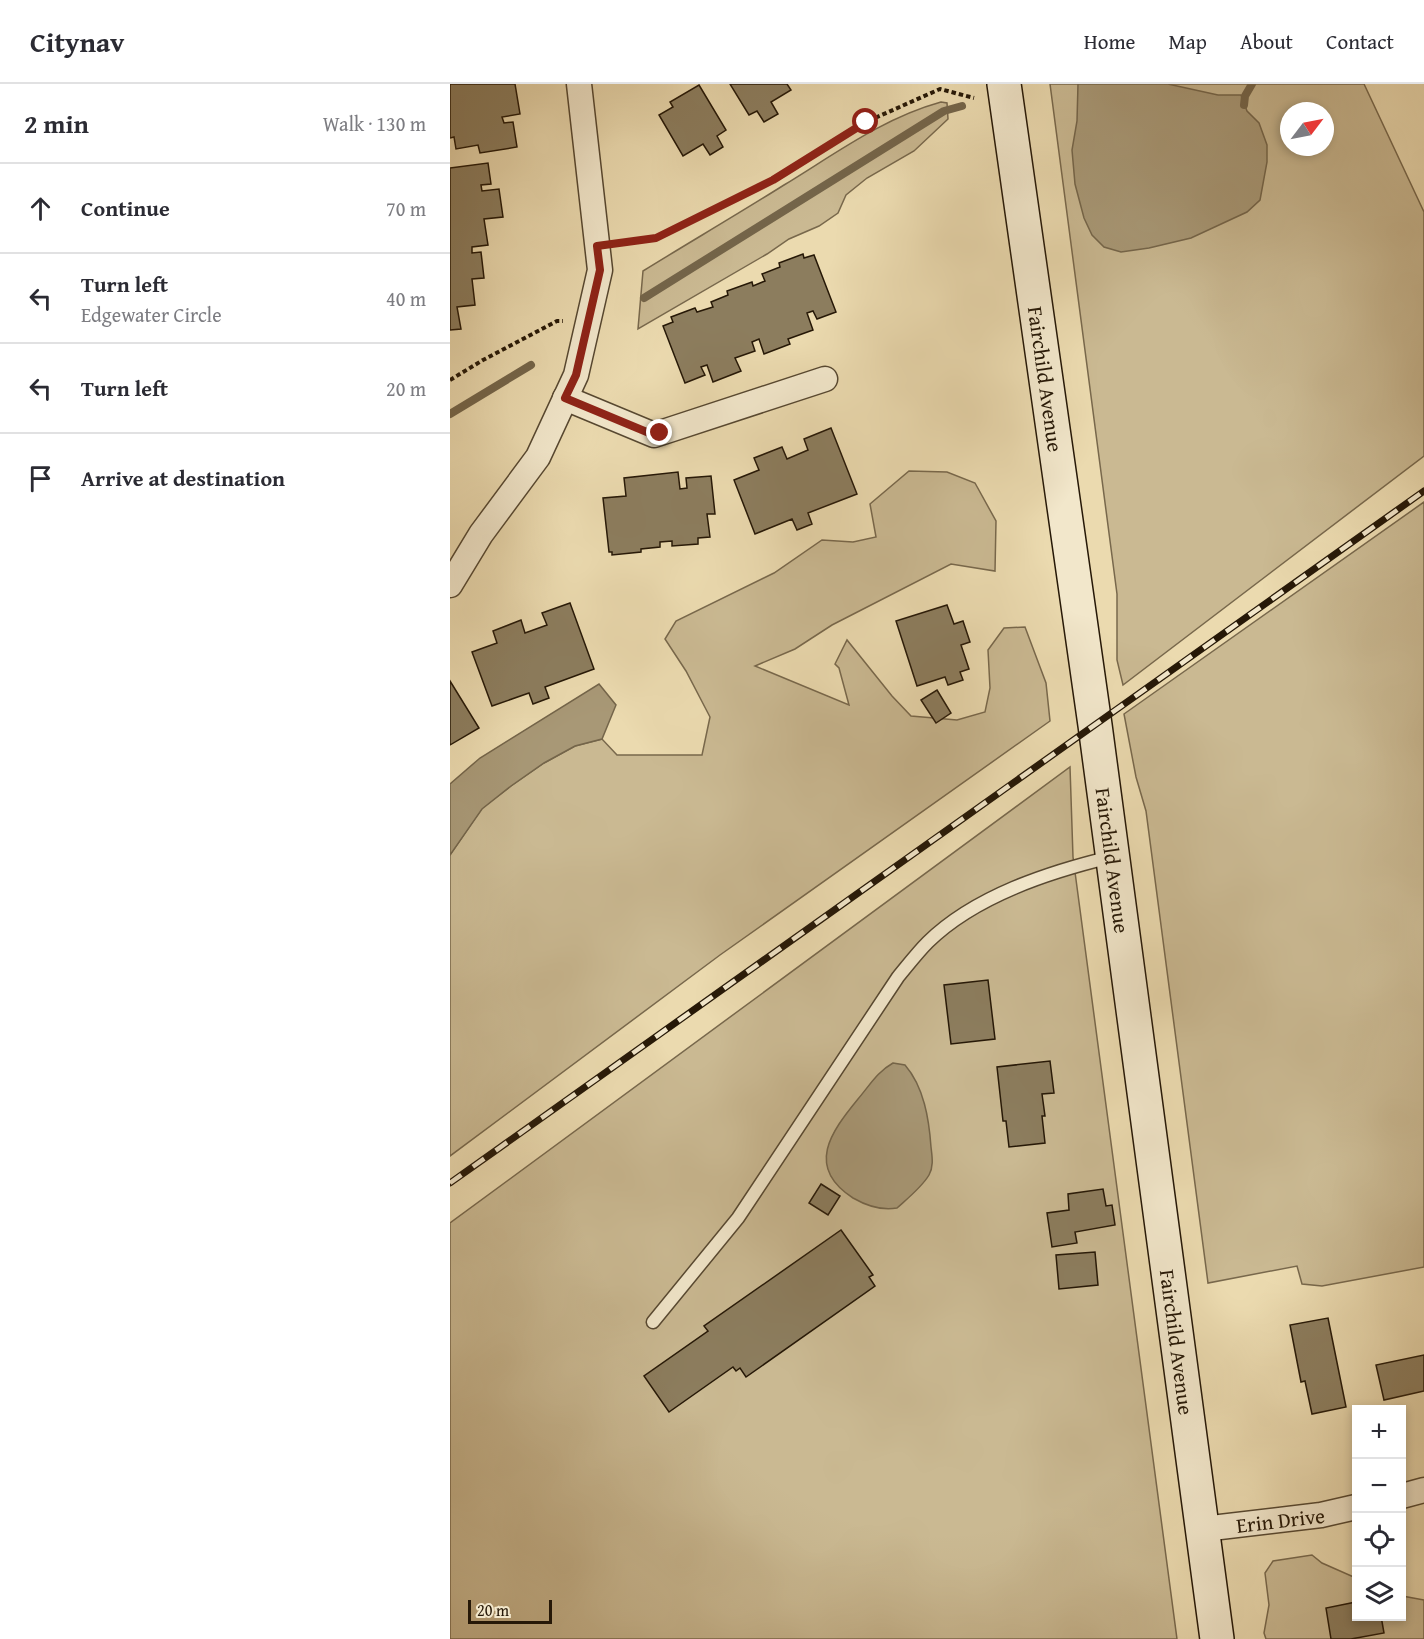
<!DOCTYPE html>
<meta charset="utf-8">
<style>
body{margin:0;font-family:"Gentium Book Plus",serif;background:#f2f2f3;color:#2b2b33}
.controls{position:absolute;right:18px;bottom:18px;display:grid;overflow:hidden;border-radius:0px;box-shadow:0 3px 9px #0003}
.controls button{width:54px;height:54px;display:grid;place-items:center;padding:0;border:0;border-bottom:2px solid #e1e1e2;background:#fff;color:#2b2b33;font:30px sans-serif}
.compass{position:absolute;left:830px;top:18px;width:54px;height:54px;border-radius:50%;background:#fff;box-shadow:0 3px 9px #0003;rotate:58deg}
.scale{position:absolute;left:18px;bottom:15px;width:84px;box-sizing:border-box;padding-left:6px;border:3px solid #261807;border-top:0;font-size:16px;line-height:21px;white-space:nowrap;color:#261807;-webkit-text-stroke:4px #f2e7cb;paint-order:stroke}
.stop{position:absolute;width:18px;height:18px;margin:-14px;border:4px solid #8f2418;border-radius:50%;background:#fff}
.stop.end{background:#8f2418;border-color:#fff;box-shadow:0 2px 6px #0008}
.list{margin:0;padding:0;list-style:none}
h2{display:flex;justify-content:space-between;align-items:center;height:78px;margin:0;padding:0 24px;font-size:26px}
h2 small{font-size:20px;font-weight:400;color:#7c7c81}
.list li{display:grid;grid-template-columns:39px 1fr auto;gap:18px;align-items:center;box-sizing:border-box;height:90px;padding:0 24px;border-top:2px solid #e1e1e2}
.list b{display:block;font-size:22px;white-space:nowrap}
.list p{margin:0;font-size:20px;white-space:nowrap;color:#7c7c81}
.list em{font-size:20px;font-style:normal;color:#7c7c81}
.icon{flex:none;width:33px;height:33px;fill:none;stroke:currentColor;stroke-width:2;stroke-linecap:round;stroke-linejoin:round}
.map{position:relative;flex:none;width:974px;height:1555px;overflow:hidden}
header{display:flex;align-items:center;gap:36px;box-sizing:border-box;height:84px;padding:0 30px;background:#fff;border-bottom:2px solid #e1e1e2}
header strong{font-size:28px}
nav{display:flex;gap:33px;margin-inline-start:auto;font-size:21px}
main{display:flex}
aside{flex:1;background:#fff}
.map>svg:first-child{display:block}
.green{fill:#cab992;stroke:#78684c;stroke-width:1.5;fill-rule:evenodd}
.water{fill:#a89876;stroke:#74654a;stroke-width:1.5}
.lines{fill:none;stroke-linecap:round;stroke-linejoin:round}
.stream{stroke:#74654a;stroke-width:8}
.building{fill:#8c7d5e;stroke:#261807;stroke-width:1.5}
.lane-casing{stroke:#574831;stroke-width:15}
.street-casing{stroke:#574831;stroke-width:27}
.secondary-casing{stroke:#261807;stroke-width:36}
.path{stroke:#261807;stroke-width:4;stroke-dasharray:4.5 3;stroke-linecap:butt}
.lane{stroke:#f2e7cb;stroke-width:12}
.street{stroke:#f2e7cb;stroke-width:24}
.secondary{stroke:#f2e7cb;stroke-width:33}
.rail-casing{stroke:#261807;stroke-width:7}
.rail{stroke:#f2e7cb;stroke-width:4.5;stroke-dasharray:14;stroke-linecap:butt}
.route{stroke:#8f2418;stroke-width:8}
.labels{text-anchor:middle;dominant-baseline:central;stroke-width:4.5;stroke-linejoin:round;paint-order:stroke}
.street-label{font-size:21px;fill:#261807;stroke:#f2e7cb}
</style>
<header>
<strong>Citynav</strong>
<nav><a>Home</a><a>Map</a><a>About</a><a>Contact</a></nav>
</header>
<main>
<aside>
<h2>2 min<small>Walk · 130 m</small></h2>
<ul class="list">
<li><svg class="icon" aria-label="ahead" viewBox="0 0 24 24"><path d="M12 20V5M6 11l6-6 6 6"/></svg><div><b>Continue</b></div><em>70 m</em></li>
<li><svg class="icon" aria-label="left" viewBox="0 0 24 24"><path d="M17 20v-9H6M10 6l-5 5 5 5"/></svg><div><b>Turn left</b><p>Edgewater Circle</p></div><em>40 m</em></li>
<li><svg class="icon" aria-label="left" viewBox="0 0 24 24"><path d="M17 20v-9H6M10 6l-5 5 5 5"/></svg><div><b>Turn left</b></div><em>20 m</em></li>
<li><svg class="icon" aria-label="arrive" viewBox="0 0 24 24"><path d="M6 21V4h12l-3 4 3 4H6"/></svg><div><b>Arrive at destination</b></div></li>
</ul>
</aside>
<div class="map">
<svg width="974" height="1555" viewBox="0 0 974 1555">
<rect width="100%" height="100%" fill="#ebdaaf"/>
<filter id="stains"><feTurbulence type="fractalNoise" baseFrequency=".00333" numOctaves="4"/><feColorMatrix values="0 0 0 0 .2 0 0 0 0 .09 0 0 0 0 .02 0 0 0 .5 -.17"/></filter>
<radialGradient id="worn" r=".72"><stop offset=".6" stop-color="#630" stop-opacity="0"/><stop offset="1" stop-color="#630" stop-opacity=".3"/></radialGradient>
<!-- green -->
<g class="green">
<path d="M600,0H914L974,128V372L673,601L667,576V510ZM839,27H875V63H839Z"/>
<path d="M491,18L497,19L498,35L464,67L417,94L396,111L388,129L369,142L339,155L317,170L188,245L193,187C240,158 288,130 334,101C385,70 433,34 491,18Z"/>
<polygon points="459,387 497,388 525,399 546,437 545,487 501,480 382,541 345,565 305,582 399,621 389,584 385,580 397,556 442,612 461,632 507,636 535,628 540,604 538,566 554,544 575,543 596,599 600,637 270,871 0,1072 0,771 32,724 61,702 94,679 125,662 152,655 167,671 252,671 260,633 236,587 215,555 226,537 324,489 372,456 403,458 426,453 420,420"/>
<polygon points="974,418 974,1183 872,1202 852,1200 847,1182 758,1199 696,727 686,693 674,630"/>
<polygon points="620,683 623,773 727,1555 0,1555 0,1139"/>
<polygon points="862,1471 872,1479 906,1494 906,1532 952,1532 952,1512 974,1516 974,1555 816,1555 814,1549 819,1521 815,1489 823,1477"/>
</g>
<!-- water -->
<g class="water">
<polygon points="628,0 718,0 768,11 791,11 797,27 809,39 817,61 817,78 810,116 797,128 741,154 699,164 671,168 654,163 642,151 634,134 625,100 622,66 627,37"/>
<polygon points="149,600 166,621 152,655 125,662 94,679 61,702 32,725 0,771 0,700 30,674"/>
<path d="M443,979L455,981C474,1003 479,1035 481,1063C482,1072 484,1082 479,1091C472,1103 457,1115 447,1124C431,1127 417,1122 403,1114C355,1083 381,1048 408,1015C420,1001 427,988 443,979Z"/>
</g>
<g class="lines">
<!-- stream -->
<g class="stream">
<polyline points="794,21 795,12 802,0"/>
<polyline points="194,214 494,27 512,22"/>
<polyline points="0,330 81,281"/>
</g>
</g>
<!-- building -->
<g class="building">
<polygon points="0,0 65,0 70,30 52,33 54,39 63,38 67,63 30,69 28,61 6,65 4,53 0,54"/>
<polygon points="280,0 337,0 341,6 321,18 328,30 314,38 307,27 299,31"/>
<polygon points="249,1 276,46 267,52 273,63 260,71 253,60 233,72 209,31 223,23 220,18"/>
<polygon points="38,79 41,100 31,101 32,107 49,105 53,133 34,135 38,161 22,163 22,169 31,168 34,194 22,195 25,221 7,223 11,245 0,246 0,84"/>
<polygon points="353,170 354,174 364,171 386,228 367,235 363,227 357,229 363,246 338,255 340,260 314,270 309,255 302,258 305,267 285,274 291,287 263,298 257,281 251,283 255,291 235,299 213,242 223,238 221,233 245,224 247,228 263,223 261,218 278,211 277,207 302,198 303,202 315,197 312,190 330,183 329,179"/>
<polygon points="381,344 407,410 358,429 362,440 347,446 342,435 305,450 284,396 309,386 304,374 332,363 337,375 358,366 354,355"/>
<polygon points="228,388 230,405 237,404 236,394 261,392 265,430 257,430 260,453 248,454 248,460 222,462 222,457 210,458 210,463 191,465 191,468 162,471 162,468 159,468 153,414 176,412 174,394"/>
<polygon points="120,519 144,585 95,603 99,614 83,620 79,609 42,622 22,568 47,559 43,547 71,536 75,549 97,541 92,529"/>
<polygon points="497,521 504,540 513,537 520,558 511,561 519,585 510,588 513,596 498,601 495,593 467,602 446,537"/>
<polygon points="0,597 29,644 0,661"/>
<polygon points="487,606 501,629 486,639 471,616"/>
<polygon points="538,896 545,955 501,960 494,901"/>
<polygon points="600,977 604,1009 592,1010 595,1032 592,1032 595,1059 559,1063 556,1037 553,1037 547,983"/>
<polygon points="371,1100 390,1112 378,1131 359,1119"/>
<polygon points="653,1105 656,1122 662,1121 665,1141 625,1148 627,1159 602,1163 597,1129 619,1126 618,1110"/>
<polygon points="391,1146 423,1191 419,1193 425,1202 296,1293 290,1284 286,1287 283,1283 219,1328 194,1292 258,1247 254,1242"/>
<polygon points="645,1168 648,1201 609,1205 606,1171"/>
<polygon points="878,1234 896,1323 862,1330 855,1297 851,1298 840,1241"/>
<polygon points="974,1271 974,1307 934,1316 926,1281"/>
<polygon points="906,1518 906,1532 931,1532 934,1549 901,1555 881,1555 876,1524"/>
</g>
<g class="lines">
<defs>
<path id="lane" d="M203,1238L288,1134L448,893C458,881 467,869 478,858C525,812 599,788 661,773"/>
<g id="street">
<polyline points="115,314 204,351 375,295"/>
<polyline points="0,501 31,450 88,373 126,291 150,186 129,0"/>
<polyline points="952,1412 974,1406"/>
<path id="s1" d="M753,1445L871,1431L906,1423"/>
</g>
<g id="secondary">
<path id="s2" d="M554,0L645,641L767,1555"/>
</g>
</defs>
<!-- lane casing -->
<use href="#lane" class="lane-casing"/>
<!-- street casing -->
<use href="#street" class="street-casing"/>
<!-- secondary casing -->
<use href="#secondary" class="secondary-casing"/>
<!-- path -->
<g class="path">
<polyline points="172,159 206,154 323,96 416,38 490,5 524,14"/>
<polyline points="0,296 33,276 107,237 113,237"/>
</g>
<!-- lane -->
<use href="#lane" class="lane"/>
<!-- street -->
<use href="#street" class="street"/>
<!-- secondary -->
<use href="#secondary" class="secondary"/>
<defs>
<polyline id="rail" points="0,1099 974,407"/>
</defs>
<!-- rail casing -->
<use href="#rail" class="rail-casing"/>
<!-- rail -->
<use href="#rail" class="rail"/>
</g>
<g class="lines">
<!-- route -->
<polyline class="route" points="210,349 204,351 115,314 126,291 150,186 147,162 206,154 323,96 416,38"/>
</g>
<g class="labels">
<!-- street labels -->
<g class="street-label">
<text stroke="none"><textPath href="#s2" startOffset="298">Fairchild Avenue</textPath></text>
<text stroke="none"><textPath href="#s2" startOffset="784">Fairchild Avenue</textPath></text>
<text stroke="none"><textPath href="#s2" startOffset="1270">Fairchild Avenue</textPath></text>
<text stroke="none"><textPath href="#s1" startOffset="78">Erin Drive</textPath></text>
</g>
</g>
<rect width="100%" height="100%" filter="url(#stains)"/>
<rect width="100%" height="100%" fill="url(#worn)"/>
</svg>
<div class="controls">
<button>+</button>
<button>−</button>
<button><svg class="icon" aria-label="locate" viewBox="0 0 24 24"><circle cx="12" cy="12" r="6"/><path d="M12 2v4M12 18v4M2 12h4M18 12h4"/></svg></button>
<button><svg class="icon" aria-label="layers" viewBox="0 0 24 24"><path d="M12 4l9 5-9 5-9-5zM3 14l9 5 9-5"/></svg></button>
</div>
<svg class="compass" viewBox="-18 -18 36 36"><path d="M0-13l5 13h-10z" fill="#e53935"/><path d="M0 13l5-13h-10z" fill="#7c7c81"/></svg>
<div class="scale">20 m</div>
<div class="stop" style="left:416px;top:38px"></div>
<div class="stop end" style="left:210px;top:349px"></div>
</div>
</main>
